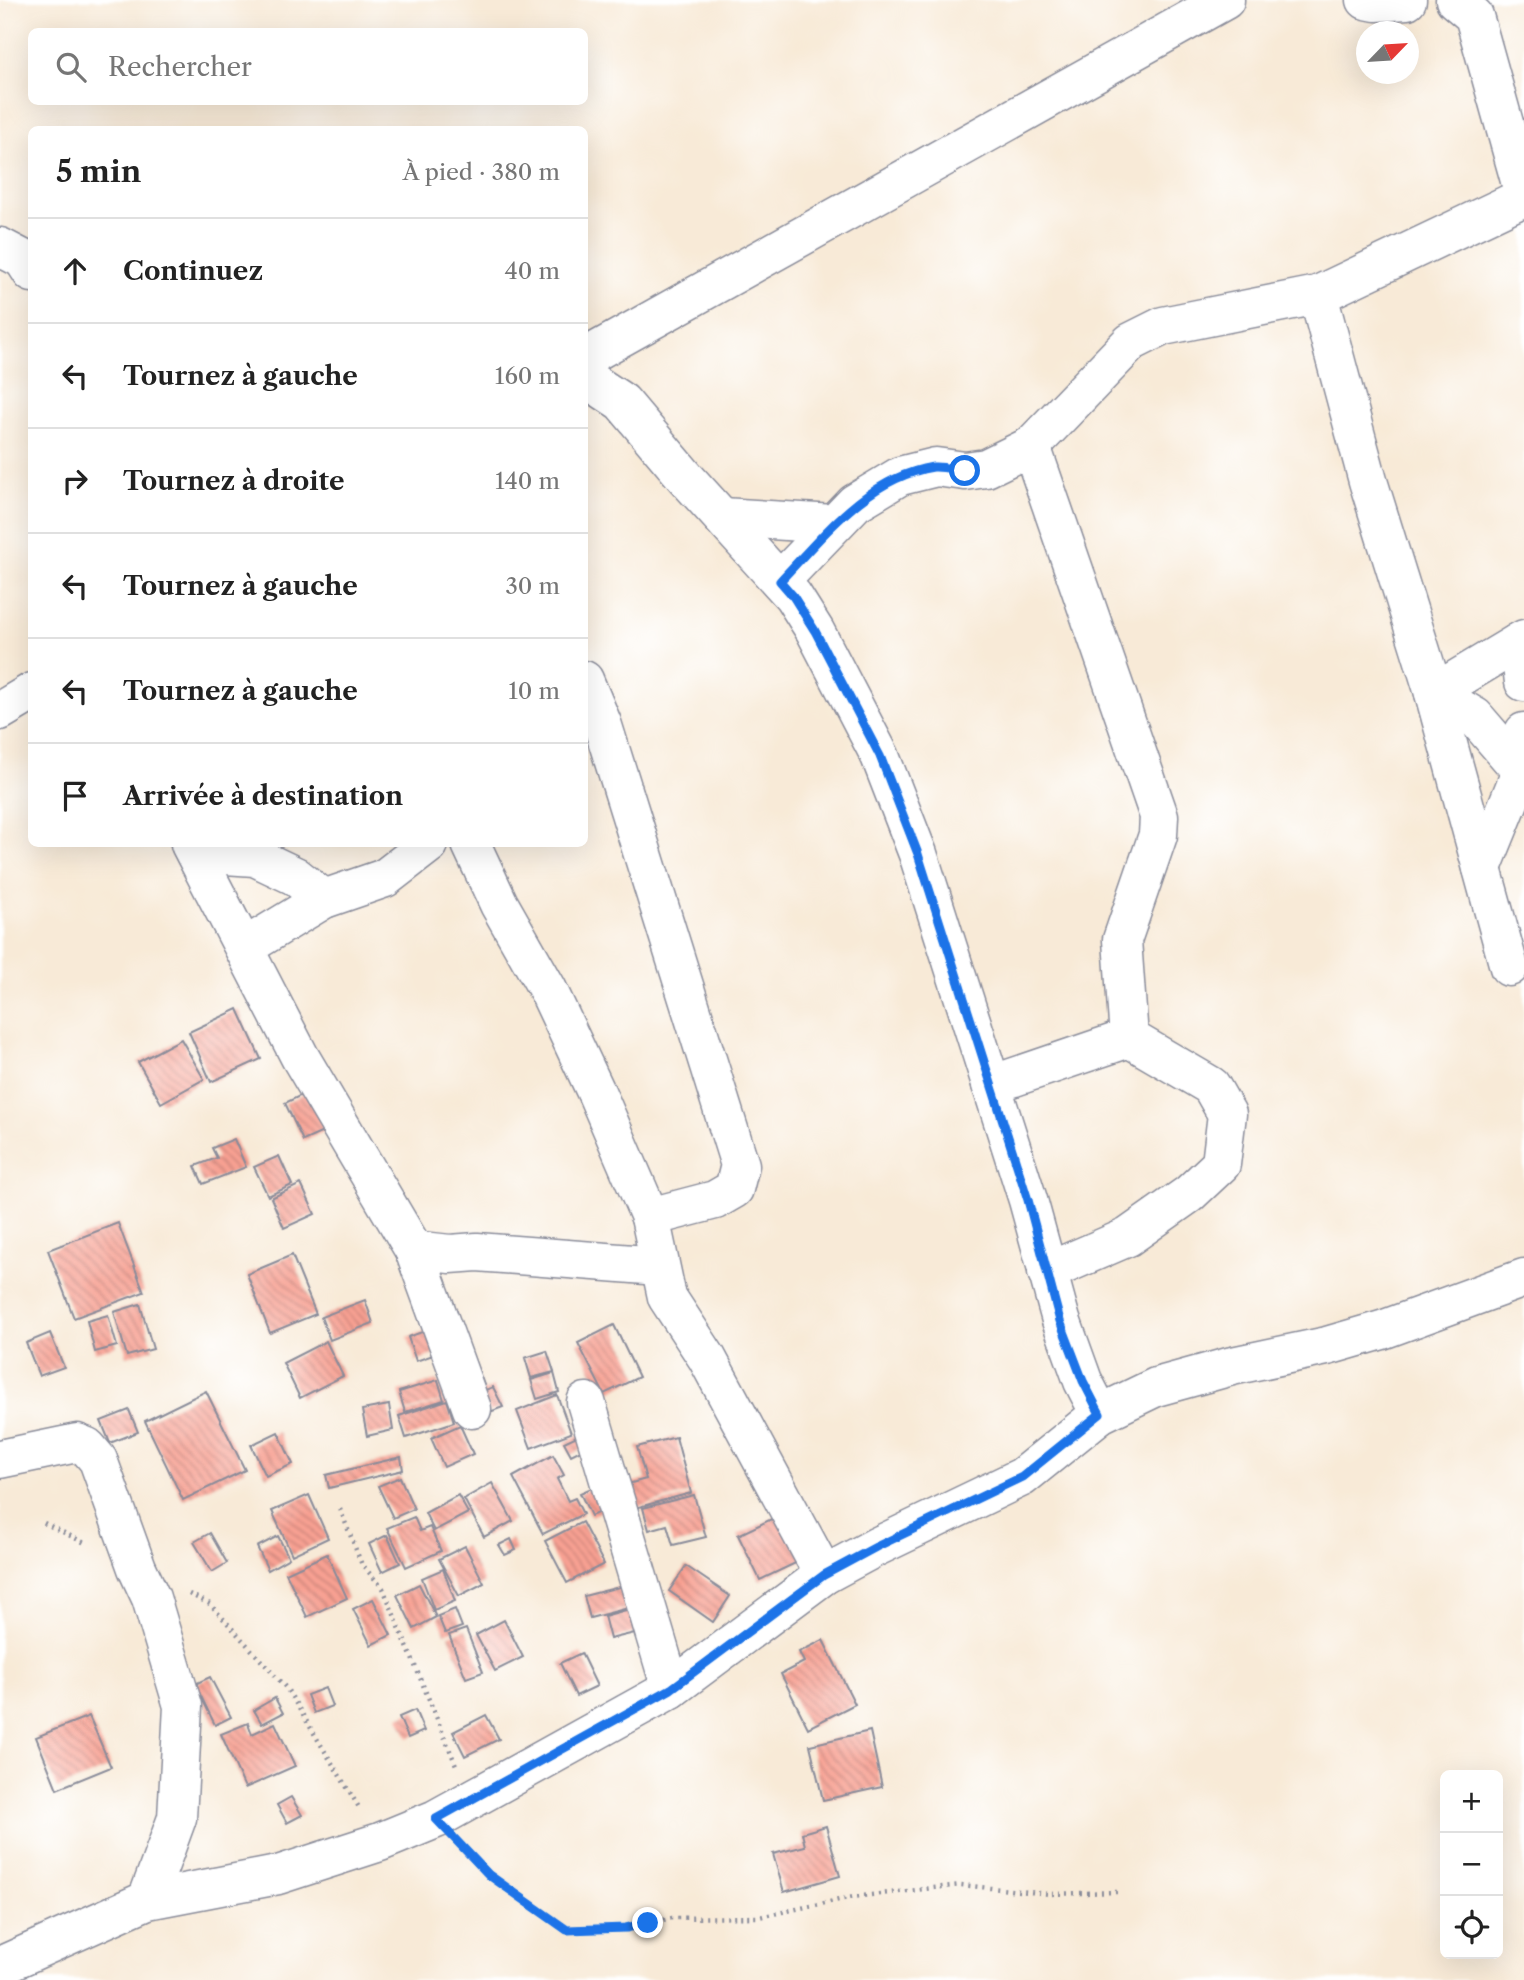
<!DOCTYPE html>
<html lang="fr">
<meta charset="utf-8">
<style>
body{margin:0;font-family:"Libre Caslon Text",serif;background:#f2f2f2;color:#222}
.controls{position:absolute;right:21px;bottom:21px;display:grid;overflow:hidden;border-radius:10px;box-shadow:0 7px 28px #0002}
.controls button{width:63px;height:63px;display:grid;place-items:center;padding:0;border:0;border-bottom:2px solid #e0e0e0;background:#fff;color:#222;font:35px sans-serif}
.compass{position:absolute;left:1356px;top:21px;width:63px;height:63px;border-radius:50%;background:#fff;box-shadow:0 7px 28px #0002;rotate:65deg}
.stop{position:absolute;width:21px;height:21px;margin:-16px;border:5px solid #1a73e8;border-radius:50%;background:#fff}
.stop.end{background:#1a73e8;border-color:#fff;box-shadow:0 2px 7px #0008}
.list{margin:0;padding:0;list-style:none}
h2{display:flex;justify-content:space-between;align-items:center;height:91px;margin:0;padding:0 28px;font-size:30px}
h2 small{font-size:23px;font-weight:400;color:#767676}
.list li{display:grid;grid-template-columns:46px 1fr auto;gap:21px;align-items:center;box-sizing:border-box;height:105px;padding:0 28px;border-top:2px solid #e0e0e0}
.list b{display:block;font-size:26px;white-space:nowrap}
.list em{font-size:23px;font-style:normal;color:#767676}
.icon{flex:none;width:38px;height:38px;fill:none;stroke:currentColor;stroke-width:2;stroke-linecap:round;stroke-linejoin:round}
.map{position:relative;flex:none;width:1524px;height:1980px;overflow:hidden}
.search{position:absolute;background:#fff;box-shadow:0 7px 28px #0002;left:28px;top:28px;width:560px;height:77px;display:flex;align-items:center;gap:18px;box-sizing:border-box;padding:0 24px;border-radius:10px;color:#767676;font-size:26px}
.panel{position:absolute;background:#fff;box-shadow:0 7px 28px #0002;left:28px;top:126px;width:560px;height:721px;border-radius:10px}
.map>svg:first-child{display:block}
.building{fill:url(#building-back-hatch)}
.lines{fill:none;stroke-linecap:round;stroke-linejoin:round}
.minor-casing{stroke:#8a8c9a;stroke-width:41}
.path{stroke:#8a8c9a;stroke-width:4.5;stroke-dasharray:2 5;stroke-linecap:butt}
.minor{stroke:#fff;stroke-width:38}
.route{stroke:#1a73e8;stroke-width:9}
</style>
<div class="map">
<svg width="1524" height="1980" viewBox="0 0 1524 1980">
<defs>
<pattern id="building-back-hatch" width="6" height="6" patternUnits="userSpaceOnUse" patternTransform="scale(1.75)"><rect width="6" height="6" fill="#f8a092"/><path d="M-1 5l2 2M0 0l6 6M5-1l2 2" fill="none" stroke="#c8837a"/></pattern>
</defs>
<rect width="100%" height="100%" fill="#fff"/>
<filter id="ink" filterUnits="userSpaceOnUse"><feTurbulence type="fractalNoise" baseFrequency=".0143" numOctaves="2"/><feDisplacementMap in="SourceGraphic" scale="14" xChannelSelector="R" yChannelSelector="G"/><feConvolveMatrix kernelMatrix="1 2 1 2 8 2 1 2 1" color-interpolation-filters="sRGB"/></filter>
<filter id="wash" filterUnits="userSpaceOnUse"><feTurbulence type="fractalNoise" baseFrequency=".00686" numOctaves="4" result="noise"/><feDisplacementMap in="SourceGraphic" scale="28" xChannelSelector="R" yChannelSelector="G"/><feGaussianBlur stdDeviation="1.57" result="paint"/><feColorMatrix in="noise" values="0 0 0 0 0 0 0 0 0 0 0 0 0 0 0 0 0 1.4 0 .05"/><feComposite in="paint" operator="in"/></filter>
<g filter="url(#wash)">
<rect width="100%" height="100%" fill="#f8ead7"/>
<g id="blocks">
<!-- building -->
<g class="building">
<polygon points="238,1009 261,1059 211,1082 189,1032"/>
<polygon points="181,1039 204,1079 161,1103 138,1062"/>
<polygon points="314,1089 332,1128 303,1141 285,1103"/>
<polygon points="234,1139 246,1167 203,1184 195,1166 217,1158 212,1148"/>
<polygon points="279,1156 292,1185 268,1196 254,1167"/>
<polygon points="301,1184 315,1214 284,1228 271,1198"/>
<polygon points="118,1223 144,1292 74,1318 48,1250"/>
<polygon points="292,1255 316,1314 270,1333 247,1274"/>
<polygon points="365,1300 373,1323 330,1340 321,1317"/>
<polygon points="140,1304 153,1349 127,1356 114,1312"/>
<polygon points="108,1315 117,1346 95,1352 87,1321"/>
<polygon points="614,1325 639,1377 604,1394 578,1343"/>
<polygon points="433,1328 442,1352 416,1361 408,1337"/>
<polygon points="50,1333 64,1367 39,1376 26,1343"/>
<polygon points="326,1341 343,1376 300,1398 283,1363"/>
<polygon points="547,1351 554,1372 531,1378 525,1358"/>
<polygon points="554,1373 559,1392 537,1399 531,1380"/>
<polygon points="438,1380 444,1400 405,1412 399,1392"/>
<polygon points="493,1387 503,1407 490,1412 480,1392"/>
<polygon points="206,1391 245,1470 183,1500 145,1421"/>
<polygon points="557,1395 571,1433 531,1448 517,1411"/>
<polygon points="447,1400 454,1422 406,1438 399,1416"/>
<polygon points="389,1405 393,1430 367,1436 362,1410"/>
<polygon points="129,1410 138,1432 110,1443 101,1421"/>
<polygon points="460,1425 473,1454 444,1467 431,1438"/>
<polygon points="278,1432 293,1464 266,1476 251,1445"/>
<polygon points="581,1434 587,1447 571,1455 564,1442"/>
<polygon points="676,1437 691,1493 635,1508 628,1484 646,1479 637,1447"/>
<polygon points="553,1455 564,1475 557,1479 568,1501 575,1498 583,1514 543,1534 513,1477"/>
<polygon points="401,1457 403,1470 329,1488 326,1475"/>
<polygon points="400,1477 414,1509 393,1518 378,1486"/>
<polygon points="492,1483 513,1521 484,1537 464,1499"/>
<polygon points="603,1483 613,1506 591,1516 580,1493"/>
<polygon points="309,1495 328,1538 292,1555 272,1511"/>
<polygon points="458,1495 468,1513 434,1531 425,1513"/>
<polygon points="694,1495 706,1537 673,1545 667,1525 649,1530 643,1508"/>
<polygon points="782,1514 804,1559 760,1580 738,1535"/>
<polygon points="414,1517 420,1531 430,1527 441,1551 406,1567 387,1528"/>
<polygon points="582,1522 604,1564 567,1583 545,1541"/>
<polygon points="210,1533 227,1563 212,1572 194,1542"/>
<polygon points="387,1535 400,1563 382,1572 369,1544"/>
<polygon points="278,1536 289,1558 268,1570 257,1547"/>
<polygon points="511,1539 516,1550 505,1555 499,1545"/>
<polygon points="465,1546 484,1583 459,1596 439,1559"/>
<polygon points="327,1554 347,1598 307,1617 286,1573"/>
<polygon points="686,1566 730,1596 713,1622 669,1591"/>
<polygon points="443,1569 455,1601 434,1610 422,1578"/>
<polygon points="635,1583 640,1605 590,1618 584,1596"/>
<polygon points="419,1584 436,1617 414,1629 397,1595"/>
<polygon points="373,1599 391,1635 371,1645 353,1609"/>
<polygon points="641,1606 647,1630 610,1639 604,1616"/>
<polygon points="455,1609 462,1627 445,1633 438,1616"/>
<polygon points="504,1620 523,1657 495,1671 476,1635"/>
<polygon points="466,1629 483,1672 466,1678 449,1635"/>
<polygon points="823,1640 855,1704 808,1728 781,1674 804,1662 799,1652"/>
<polygon points="581,1653 597,1686 576,1696 560,1663"/>
<polygon points="210,1677 231,1717 215,1725 195,1684"/>
<polygon points="325,1688 332,1706 314,1713 307,1695"/>
<polygon points="275,1698 283,1713 262,1724 254,1710"/>
<polygon points="415,1710 424,1731 408,1738 399,1717"/>
<polygon points="486,1715 499,1739 465,1756 453,1732"/>
<polygon points="89,1716 111,1767 57,1789 36,1737"/>
<polygon points="248,1723 252,1734 275,1723 295,1766 245,1788 221,1734"/>
<polygon points="870,1731 882,1787 823,1800 810,1745"/>
<polygon points="291,1797 302,1815 287,1823 277,1805"/>
<polygon points="826,1826 840,1876 784,1892 773,1854 805,1846 802,1833"/>
</g>
</g>
</g>
<g filter="url(#ink)">
<use href="#blocks" fill-opacity="0" stroke="#8a8c9a" stroke-width="2"/>
<g class="lines">
<defs>
<g id="minor">
<polyline points="1366,0 1376,2 1407,0"/>
<polyline points="1455,0 1474,16 1524,195"/>
<polyline points="0,247 23,259 32,273"/>
<polyline points="1318,295 1368,481 1434,693 1509,967"/>
<polyline points="584,358 1225,0"/>
<polyline points="584,377 622,402 686,478 793,596 815,631 880,756 918,854 1028,1200 1061,1320 1083,1381 1100,1414"/>
<polyline points="1031,446 1159,816 1158,835 1122,940 1129,1038"/>
<polyline points="722,517 834,524"/>
<polyline points="780,581 855,503 900,476 936,467 965,471 986,468 1031,446 1131,342 1163,326 1318,295 1524,197"/>
<polyline points="1524,639 1434,693 1475,717 1524,774"/>
<polyline points="1519,642 1524,682"/>
<polyline points="584,680 602,723 740,1165 734,1189 715,1200 650,1217"/>
<polyline points="0,711 32,692"/>
<polyline points="190,844 300,1057 414,1250 472,1409"/>
<polyline points="471,844 499,904 548,990 597,1094 650,1217 667,1297 707,1358 824,1575"/>
<polyline points="195,853 255,857 295,876 324,899"/>
<polyline points="1482,868 1521,772 1524,732"/>
<polyline points="245,947 324,899 385,878 429,844"/>
<polyline points="991,1085 1129,1038 1211,1086 1227,1114 1221,1164 1189,1194 1128,1237 1047,1272"/>
<polyline points="414,1250 450,1254 477,1252 659,1266"/>
<polyline points="586,1402 671,1689"/>
<polyline points="0,1459 77,1443 87,1447 98,1460 137,1568 151,1598 183,1706 177,1818 147,1900"/>
<polyline points="0,1966 147,1900 278,1875 380,1842 436,1819 671,1689 824,1575 876,1547 1022,1477 1100,1414 1156,1387 1232,1366 1327,1346 1382,1330 1524,1278"/>
</g>
</defs>
<!-- minor casing -->
<use href="#minor" class="minor-casing"/>
<!-- path -->
<g class="path">
<polyline points="340,1509 362,1565 383,1588 456,1765"/>
<polyline points="44,1523 87,1544"/>
<polyline points="189,1594 210,1604 287,1689 360,1809"/>
<polyline points="463,1847 489,1875 567,1930 627,1928 672,1918 759,1917 853,1897 961,1885 1049,1894 1117,1892"/>
</g>
<!-- minor -->
<use href="#minor" class="minor"/>
</g>
</g>
<g class="lines" filter="url(#ink)">
<!-- route -->
<path class="route" d="M648,1923L626,1928L567,1930L489,1875L436,1819L671,1689L824,1575L876,1547L1022,1477L1100,1414L1083,1381L1060,1321L1028,1200L918,854L880,756L815,631L793,596L780,581C824,535 867,478 933,467C943,466 955,470 965,471"/>
</g>
</svg>
<div class="controls">
<button>+</button>
<button>−</button>
<button><svg class="icon" aria-label="locate" viewBox="0 0 24 24"><circle cx="12" cy="12" r="6"/><path d="M12 2v4M12 18v4M2 12h4M18 12h4"/></svg></button>
</div>
<svg class="compass" viewBox="-18 -18 36 36"><path d="M0-13l5 13h-10z" fill="#e53935"/><path d="M0 13l5-13h-10z" fill="#767676"/></svg>
<div class="stop" style="left:965px;top:471px"></div>
<div class="stop end" style="left:648px;top:1923px"></div>
<div class="search"><svg class="icon" aria-label="search" viewBox="0 0 24 24"><circle cx="10" cy="10" r="6"/><path d="M15 15l6 6"/></svg>Rechercher</div>
<section class="panel">
<h2>5 min<small>À pied · 380 m</small></h2>
<ul class="list">
<li><svg class="icon" aria-label="ahead" viewBox="0 0 24 24"><path d="M12 20V5M6 11l6-6 6 6"/></svg><div><b>Continuez</b></div><em>40 m</em></li>
<li><svg class="icon" aria-label="left" viewBox="0 0 24 24"><path d="M17 20v-9H6M10 6l-5 5 5 5"/></svg><div><b>Tournez à gauche</b></div><em>160 m</em></li>
<li><svg class="icon" aria-label="right" viewBox="0 0 24 24"><path d="M7 20v-9h11M14 6l5 5-5 5"/></svg><div><b>Tournez à droite</b></div><em>140 m</em></li>
<li><svg class="icon" aria-label="left" viewBox="0 0 24 24"><path d="M17 20v-9H6M10 6l-5 5 5 5"/></svg><div><b>Tournez à gauche</b></div><em>30 m</em></li>
<li><svg class="icon" aria-label="left" viewBox="0 0 24 24"><path d="M17 20v-9H6M10 6l-5 5 5 5"/></svg><div><b>Tournez à gauche</b></div><em>10 m</em></li>
<li><svg class="icon" aria-label="arrive" viewBox="0 0 24 24"><path d="M6 21V4h12l-3 4 3 4H6"/></svg><div><b>Arrivée à destination</b></div></li>
</ul>
</section>
</div>
